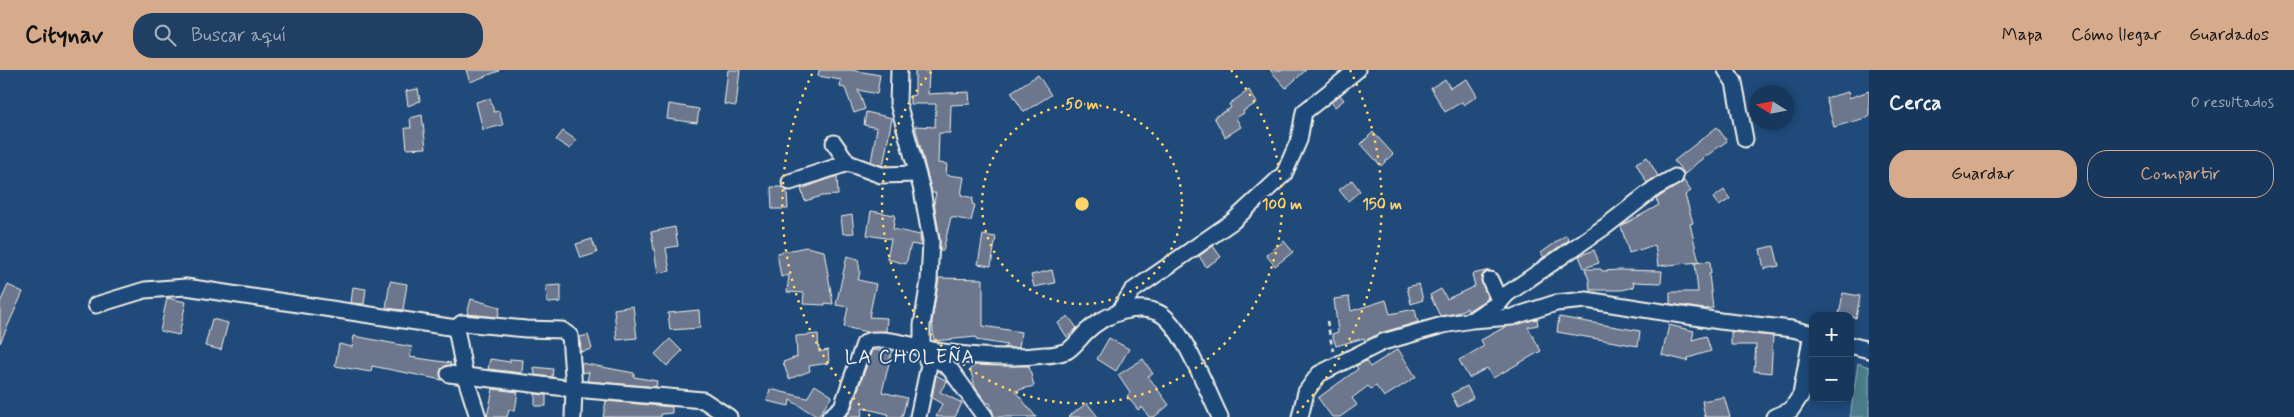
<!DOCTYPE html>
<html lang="es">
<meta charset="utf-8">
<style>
body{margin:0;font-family:Mynerve,sans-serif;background:#203f62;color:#f1f3f6}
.controls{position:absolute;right:15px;bottom:15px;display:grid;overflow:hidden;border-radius:10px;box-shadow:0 2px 8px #0003}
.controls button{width:45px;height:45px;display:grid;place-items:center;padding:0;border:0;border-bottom:1px solid #365272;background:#17385c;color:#f1f3f6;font:25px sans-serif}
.compass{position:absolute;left:1749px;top:15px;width:45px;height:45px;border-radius:50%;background:#17385c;box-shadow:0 2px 8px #0003;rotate:281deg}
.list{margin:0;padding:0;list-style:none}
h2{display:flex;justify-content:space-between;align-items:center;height:65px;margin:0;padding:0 20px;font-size:21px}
h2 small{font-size:16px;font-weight:400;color:#9eacbb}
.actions{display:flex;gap:10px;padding:15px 20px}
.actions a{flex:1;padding:11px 0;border:1px solid #d6ab8b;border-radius:20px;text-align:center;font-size:18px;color:#d6ab8b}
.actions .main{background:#d6ab8b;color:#111}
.icon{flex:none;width:28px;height:28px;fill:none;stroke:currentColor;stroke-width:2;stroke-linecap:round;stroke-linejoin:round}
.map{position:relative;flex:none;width:1869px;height:347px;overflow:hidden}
header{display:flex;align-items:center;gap:30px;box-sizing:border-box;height:70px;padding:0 25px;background:#d6ab8b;color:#111}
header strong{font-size:24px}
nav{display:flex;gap:28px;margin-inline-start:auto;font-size:18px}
.search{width:350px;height:45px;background:#203f62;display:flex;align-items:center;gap:12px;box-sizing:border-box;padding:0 18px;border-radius:20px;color:#9eacbb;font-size:19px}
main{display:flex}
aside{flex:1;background:#17385c}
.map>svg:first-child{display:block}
.green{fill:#497d8a;stroke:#9eb7b9}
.building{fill:#6c768c;stroke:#f4f1e8}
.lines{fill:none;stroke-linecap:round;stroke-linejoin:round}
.street-casing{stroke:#f4f1e8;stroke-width:19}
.path{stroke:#f4f1e8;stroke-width:2.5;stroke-dasharray:5 4;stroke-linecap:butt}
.street{stroke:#1f4a7a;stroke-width:15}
.ring{fill:none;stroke:#ffd166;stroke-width:2.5;stroke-dasharray:2.5 5}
.labels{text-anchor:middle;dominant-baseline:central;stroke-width:4;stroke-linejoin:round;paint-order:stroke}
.quarter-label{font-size:20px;letter-spacing:1px;fill:#f4f1e8;stroke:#1f4a7a}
.centre{fill:#ffd166;stroke:#1f4a7a;stroke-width:2.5}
.ring-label{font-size:15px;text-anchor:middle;font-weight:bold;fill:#ffd166;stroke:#1f4a7a;stroke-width:4;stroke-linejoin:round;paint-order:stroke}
</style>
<header>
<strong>Citynav</strong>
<div class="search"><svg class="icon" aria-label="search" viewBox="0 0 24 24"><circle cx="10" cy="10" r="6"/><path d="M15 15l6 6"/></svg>Buscar aquí</div>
<nav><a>Mapa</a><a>Cómo llegar</a><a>Guardados</a></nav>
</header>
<main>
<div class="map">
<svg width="1869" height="347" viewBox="0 0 1869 347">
<rect width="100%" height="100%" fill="#1f4a7a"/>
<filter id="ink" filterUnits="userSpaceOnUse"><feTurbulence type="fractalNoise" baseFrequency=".02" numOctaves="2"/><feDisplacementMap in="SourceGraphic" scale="10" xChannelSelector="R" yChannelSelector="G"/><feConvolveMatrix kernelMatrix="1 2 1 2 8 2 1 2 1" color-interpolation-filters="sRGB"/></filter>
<g filter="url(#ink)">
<!-- green -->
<polygon class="green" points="1858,293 1869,297 1869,347 1850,347"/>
<!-- building -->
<g class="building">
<polygon points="466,0 499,0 499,1 470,12"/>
<polygon points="728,0 740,0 736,36 724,34"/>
<polygon points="819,0 851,0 880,5 877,24 858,20 865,39 854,43 845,18 840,17 841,10 818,6"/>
<polygon points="1270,0 1306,0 1286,18"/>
<polygon points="915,1 929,1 928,24 969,22 970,34 951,35 950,63 939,63 938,93 947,94 946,105 964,107 961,125 973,128 972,134 975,135 971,151 951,147 943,181 940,181 940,169 934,132 936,123 932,123 915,56 935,57 936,34 910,34 910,26 915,25"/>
<polygon points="1038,5 1051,25 1024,42 1011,22"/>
<polygon points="1445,9 1450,18 1467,9 1477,26 1464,35 1462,32 1445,42 1431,18"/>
<polygon points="418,19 420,31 408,36 406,21"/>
<polygon points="1249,20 1257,33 1243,41 1244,43 1236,48 1241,57 1225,67 1214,47 1231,38 1229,34"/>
<polygon points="1869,21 1869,47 1834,57 1826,28 1848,22 1849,28"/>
<polygon points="1340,25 1344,30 1335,37 1331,32"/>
<polygon points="490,28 494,42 499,41 503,55 483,60 476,32"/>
<polygon points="669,34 699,39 697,53 667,49"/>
<polygon points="866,42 892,48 883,96 871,92 877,58 864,55"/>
<polygon points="422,45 426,78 407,79 405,58 411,58 410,48"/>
<polygon points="1717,57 1727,71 1698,92 1685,104 1674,91"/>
<polygon points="563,61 576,70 570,79 556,70"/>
<polygon points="1373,62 1393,84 1381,96 1361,74"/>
<polygon points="1647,87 1658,106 1647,113 1636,93"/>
<polygon points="837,106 838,125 822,126 805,131 801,119"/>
<polygon points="1352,110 1360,121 1348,131 1339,120"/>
<polygon points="1684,111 1691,121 1685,125 1693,153 1690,154 1699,192 1658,196 1655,175 1629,183 1621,156 1659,135 1656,129"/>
<polygon points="771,117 782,117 787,121 788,139 772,139"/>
<polygon points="1724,120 1730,129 1719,136 1713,128"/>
<polygon points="871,141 895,145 893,159 920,165 921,176 911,174 906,194 887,189 891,169 867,165"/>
<polygon points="852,145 854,163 843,164 841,147"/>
<polygon points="675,157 678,176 666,178 670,201 658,203 651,162"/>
<polygon points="983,165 996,167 991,196 978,194"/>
<polygon points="1566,165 1569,170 1537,192 1544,187 1541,183"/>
<polygon points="592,169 597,183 581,188 576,174"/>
<polygon points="1284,171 1293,182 1275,196 1266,185"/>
<polygon points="1213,176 1221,187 1206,197 1199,186"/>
<polygon points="1774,176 1779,196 1764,199 1760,179"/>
<polygon points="806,177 824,181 833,234 825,233 825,235 803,234 804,223 787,222 789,205 781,207 777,183"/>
<polygon points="1594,180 1599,193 1584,198 1579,186"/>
<polygon points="847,186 858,189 860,202 858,210 876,214 869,247 887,248 886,261 867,262 844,257 848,237 836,235"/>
<polygon points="1710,191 1711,204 1709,204 1713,238 1704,239 1670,234 1670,222 1698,222 1695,193"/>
<polygon points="1585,199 1601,199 1602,201 1620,200 1662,201 1661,213 1633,212 1634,217 1622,220 1590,220 1589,210"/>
<polygon points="1052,200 1055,213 1034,217 1031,205"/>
<polygon points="1490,200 1483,204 1481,210 1488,228 1468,241 1467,238 1456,243 1440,246 1430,225 1441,219 1447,229 1475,216 1472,204"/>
<polygon points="939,208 983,209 983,256 1021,262 1019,278 1003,278 1007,275 976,270 976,267 934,271 932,251"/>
<polygon points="390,211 407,214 403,240 386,238"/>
<polygon points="1419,214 1423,230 1411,234 1407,217"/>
<polygon points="8,215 23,222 0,273 0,233"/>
<polygon points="561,215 561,232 547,233 546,216"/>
<polygon points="353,217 366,219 364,234 351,233"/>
<polygon points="1843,223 1860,226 1856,248 1839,245"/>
<polygon points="1349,227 1351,241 1386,230 1390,244 1415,239 1418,252 1380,263 1365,271 1364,268 1336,276 1332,264 1338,262 1334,229"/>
<polygon points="167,228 186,232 179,265 160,261"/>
<polygon points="471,229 500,237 498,247 467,244"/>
<polygon points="633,236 637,268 617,270 614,239"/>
<polygon points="699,240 700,258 670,260 668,243"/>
<polygon points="1068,246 1077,258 1067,267 1058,253"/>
<polygon points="1559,247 1640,261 1638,276 1557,262"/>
<polygon points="212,249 228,253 221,280 205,276"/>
<polygon points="1537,249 1538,255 1528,257 1541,281 1493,308 1487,298 1469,308 1459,290 1484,276 1481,270 1505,257"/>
<polygon points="1669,255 1694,261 1692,270 1706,266 1711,281 1688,288 1687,291 1662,285"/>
<polygon points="1731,262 1773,266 1771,303 1754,301 1756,275 1731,275"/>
<polygon points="818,264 819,282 828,280 829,293 809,296 810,301 789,309 783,292 797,287 796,266"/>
<polygon points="588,265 592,279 581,282 580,267"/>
<polygon points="354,266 412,277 410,287 451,293 450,295 441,299 440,303 442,310 372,296 371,302 335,296 339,274 352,277"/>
<polygon points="1109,268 1129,279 1116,301 1097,289"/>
<polygon points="670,269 682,281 667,296 655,284"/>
<polygon points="1398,279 1416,307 1384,327 1376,316 1371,319 1368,316 1352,328 1357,335 1340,347 1332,347 1318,328 1358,299 1356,296 1366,291 1370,297"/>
<polygon points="872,280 892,281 882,322 907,328 902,347 887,347 888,344 863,338 861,346 863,347 845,347 851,340"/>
<polygon points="490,289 510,292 510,289 523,290 522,303 488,299"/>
<polygon points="1143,289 1153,304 1148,306 1169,335 1154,347 1149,347 1142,337 1138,340 1127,326 1130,323 1118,305"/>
<polygon points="581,293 634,303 634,307 657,311 656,317 587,311 589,302 582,303"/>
<polygon points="975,295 1029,296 1034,316 1015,321 1036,347 994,347 990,333 987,333 975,317 970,299"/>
<polygon points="534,297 553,299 552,307 535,305"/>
<polygon points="936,305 947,311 940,322 962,333 955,347 936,347 942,334 932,328"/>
<polygon points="815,315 832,326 818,347 790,330 789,336 767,331 770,319 807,328"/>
<polygon points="1467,316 1473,328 1457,336 1451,324"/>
<polygon points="493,319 518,322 515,341 509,340 507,347 487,347"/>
<polygon points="535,324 546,325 546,336 535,336"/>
<polygon points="1724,327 1730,347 1705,347 1702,331"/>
<polygon points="606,331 672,337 672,343 661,344 661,347 603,347"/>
<polygon points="1087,333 1098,347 1068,347"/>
</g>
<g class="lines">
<defs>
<g id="street">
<polyline points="899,0 898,33 922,120 931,171 929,211 922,255 922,278 950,299 985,347"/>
<polyline points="1726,0 1734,12 1745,69"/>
<polyline points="834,73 848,93 881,105 917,104"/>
<polyline points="790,112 848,93"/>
<polyline points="1490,210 1500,232"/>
<polyline points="96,235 145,220 186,217 456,258"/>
<polyline points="1119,242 1132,221 1233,151 1284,104 1299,70 1304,42 1357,0"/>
<polyline points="1476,247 1500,232 1507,224 1606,156 1655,118 1675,107"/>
<polyline points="456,258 462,253 526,259 562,260 570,266 574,319 573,347"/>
<polyline points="456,258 465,306 478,347"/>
<polyline points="1850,275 1869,280"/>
<polyline points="449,304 574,319 703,330 729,347"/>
<path d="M830,347L842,337L864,274L868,271C888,266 922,279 943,282C977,287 1011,289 1045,285C1052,285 1061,283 1067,281C1074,277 1080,268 1086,262C1104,245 1135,232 1159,243C1182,254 1208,323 1220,347"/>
<polyline points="918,347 929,295 922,279"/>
<polyline points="1300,347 1306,322 1319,304 1383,272 1443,255 1472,250 1512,247 1556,233 1586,230 1720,251 1792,259 1813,264"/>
<polyline points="1774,347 1791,340 1801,325 1812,263"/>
</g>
</defs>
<!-- street casing -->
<use href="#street" class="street-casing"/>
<!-- path -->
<polyline class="path" points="1327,251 1333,281"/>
<!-- street -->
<use href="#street" class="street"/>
</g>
</g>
<!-- distance rings -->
<g class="ring">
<circle cx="1082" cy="134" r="100"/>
<path d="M1231 0A200 200 0 1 1 933 0"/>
<path d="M870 346A300 300 0 0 1 814 0M1350 0A300 300 0 0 1 1294 346"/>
</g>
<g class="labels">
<!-- quarter labels -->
<g class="quarter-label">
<text x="910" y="287">LA CHOLEÑA</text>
</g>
</g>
<circle cx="1082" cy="134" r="8" class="centre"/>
<g class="ring-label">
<text x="1082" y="39">50 m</text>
<text x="1282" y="139">100 m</text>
<text x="1382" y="139">150 m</text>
</g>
</svg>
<div class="controls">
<button>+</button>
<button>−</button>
</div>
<svg class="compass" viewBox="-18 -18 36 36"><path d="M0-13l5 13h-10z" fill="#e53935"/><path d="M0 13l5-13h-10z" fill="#9eacbb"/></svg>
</div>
<aside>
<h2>Cerca<small>0 resultados</small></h2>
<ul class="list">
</ul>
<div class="actions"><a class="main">Guardar</a><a>Compartir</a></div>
</aside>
</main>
